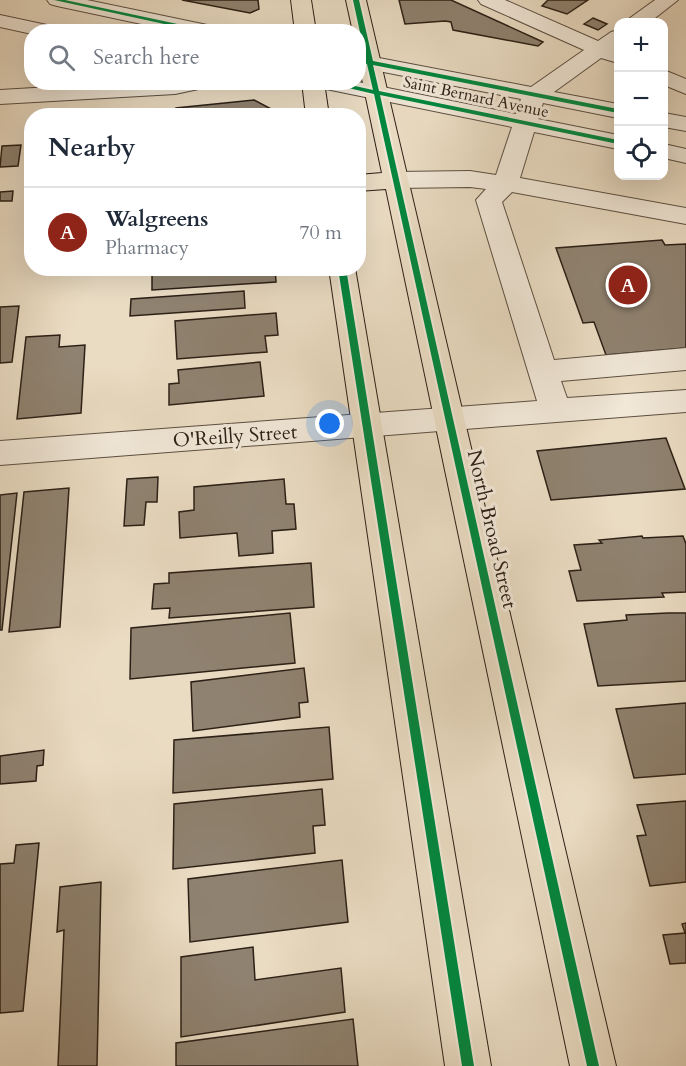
<!DOCTYPE html>
<meta charset="utf-8">
<style>
body{margin:0;font-family:Cardo,serif;background:#f6f6f7;color:#1f2937}
.controls{position:absolute;right:18px;top:18px;display:grid;overflow:hidden;border-radius:12px;box-shadow:0 6px 24px #0002}
.controls button{width:54px;height:54px;display:grid;place-items:center;padding:0;border:0;border-bottom:2px solid #e0e1e3;background:#fff;color:#1f2937;font:30px sans-serif}
.you{position:absolute;left:330px;top:424px;width:21px;height:21px;margin:-15px;border:4px solid #fff;border-radius:50%;background:#1a73e8;box-shadow:0 0 0 9px #1a73e833}
.badge{display:grid;place-items:center;width:39px;height:39px;border-radius:50%;background:#8f2418;color:#fff;font-size:20px;font-weight:700}
.pin{position:absolute;translate:-50% -50%;border:3px solid #fff;box-shadow:0 2px 6px #0006}
.list{margin:0;padding:0;list-style:none}
h2{display:flex;justify-content:space-between;align-items:center;height:78px;margin:0;padding:0 24px;font-size:26px}
h2 small{font-size:20px;font-weight:400;color:#747a83}
.list li{display:grid;grid-template-columns:39px 1fr auto;gap:18px;align-items:center;box-sizing:border-box;height:90px;padding:0 24px;border-top:2px solid #e0e1e3}
.list b{display:block;font-size:22px;white-space:nowrap}
.list p{margin:0;font-size:20px;white-space:nowrap;color:#747a83}
.list em{font-size:20px;font-style:normal;color:#747a83}
.icon{flex:none;width:33px;height:33px;fill:none;stroke:currentColor;stroke-width:2;stroke-linecap:round;stroke-linejoin:round}
.map{position:relative;flex:none;width:686px;height:1066px;overflow:hidden}
.search{position:absolute;background:#fff;box-shadow:0 6px 24px #0002;left:24px;top:24px;width:342px;height:66px;display:flex;align-items:center;gap:15px;box-sizing:border-box;padding:0 21px;border-radius:24px;color:#747a83;font-size:22px}
.panel{position:absolute;background:#fff;box-shadow:0 6px 24px #0002;left:24px;top:108px;width:342px;height:168px;border-radius:24px}
.map>svg:first-child{display:block}
.building{fill:#8f8270;stroke:#2c2016;stroke-width:1.5}
.lines{fill:none;stroke-linecap:round;stroke-linejoin:round}
.minor-casing{stroke:#5c4f41;stroke-width:2}
.major-casing{stroke:#2c2016;stroke-width:2}
.minor{fill:#f1e8d8;fill-rule:evenodd}
.major{fill:#eadcc3;fill-rule:evenodd}
.cycleway-casing{stroke:#f1e8d8;stroke-width:4}
.cycleway{fill:#00873e;fill-rule:evenodd}
.labels{text-anchor:middle;dominant-baseline:central;stroke-width:6;stroke-linejoin:round;paint-order:stroke}
.far-street-label{font-size:16px;fill:#2c2016;stroke:#f1e8d8}
.street-label{font-size:20px;fill:#2c2016;stroke:#f1e8d8}
</style>
<div class="map">
<svg width="686" height="1066" viewBox="0 0 686 1066">
<rect width="100%" height="100%" fill="#eadcc3"/>
<filter id="stains"><feTurbulence type="fractalNoise" baseFrequency=".00333" numOctaves="4"/><feColorMatrix values="0 0 0 0 .2 0 0 0 0 .09 0 0 0 0 .02 0 0 0 .5 -.17"/></filter>
<radialGradient id="worn" r=".72"><stop offset=".6" stop-color="#630" stop-opacity="0"/><stop offset="1" stop-color="#630" stop-opacity=".3"/></radialGradient>
<!-- building -->
<g class="building">
<polygon points="182,0 258,0 259,9 250,13"/>
<polygon points="399,0 451,0 543,42 538,46 453,30 451,22 445,21 405,24"/>
<polygon points="548,0 588,0 567,14 542,6"/>
<polygon points="593,18 607,24 598,30 584,24"/>
<polygon points="254,100 273,110 273,116 176,116 176,108"/>
<polygon points="21,145 18,166 0,167 2,146"/>
<polygon points="13,191 12,201 0,201 0,192"/>
<polygon points="662,240 665,245 686,244 686,348 606,355 594,322 583,323 556,248"/>
<polygon points="152,268 275,268 276,282 152,290"/>
<polygon points="244,291 245,308 130,316 131,299"/>
<polygon points="19,306 12,362 0,363 0,307"/>
<polygon points="276,313 278,335 265,336 267,352 177,359 175,321"/>
<polygon points="60,335 59,347 85,345 81,413 17,419 26,337"/>
<polygon points="260,362 264,396 169,405 169,384 179,383 178,370"/>
<polygon points="666,438 685,489 551,500 537,451"/>
<polygon points="158,477 157,502 146,502 144,525 124,526 127,479"/>
<polygon points="284,479 286,504 294,504 296,529 272,531 273,553 239,556 237,533 180,538 179,512 194,510 194,487"/>
<polygon points="69,488 60,627 9,632 24,492"/>
<polygon points="17,493 2,630 0,630 0,495"/>
<polygon points="642,536 643,538 683,536 686,544 686,592 662,593 664,597 577,601 569,571 581,570 574,545 602,543 599,540"/>
<polygon points="311,563 314,607 169,618 170,608 152,609 154,584 169,583 169,573"/>
<polygon points="290,613 295,663 130,679 131,628"/>
<polygon points="668,613 686,613 686,681 598,686 584,624 627,620 626,615"/>
<polygon points="304,668 308,702 299,703 300,717 193,731 191,682"/>
<polygon points="686,703 686,774 634,778 616,709"/>
<polygon points="329,727 333,779 173,793 174,740"/>
<polygon points="44,750 43,765 37,766 36,781 0,784 0,756"/>
<polygon points="322,789 325,825 313,826 315,853 173,869 174,804"/>
<polygon points="686,801 686,882 650,886 637,836 646,835 637,805"/>
<polygon points="39,843 23,1011 0,1013 0,864 14,863 16,845"/>
<polygon points="342,860 348,922 190,942 188,879"/>
<polygon points="101,882 97,1066 58,1066 64,930 57,932 60,887"/>
<polygon points="686,923 686,963 670,964 663,935 685,933 682,924"/>
<polygon points="253,947 255,980 341,968 345,1012 181,1037 181,957"/>
<polygon points="353,1019 358,1066 176,1066 176,1043"/>
</g>
<g class="lines">
<defs>
<g id="minor">
<polygon points="47,0 87,0 212,26 219,28 222,32 179,32 57,6 50,4"/>
<polygon points="478,0 505,0 598,41 611,32 618,30 618,45 615,48 618,50 618,63 601,58 554,92 618,104 618,118 543,103 538,119 618,135 618,149 534,132 520,178 686,208 686,224 512,192 502,202 554,360 686,348 686,370 561,381 567,398 686,390 686,412 0,465 0,441 537,401 476,200 486,189 470,187 396,188 387,185 384,180 387,175 396,172 470,171 496,175 512,127 326,89 318,87 315,82 358,82 516,114 521,99 358,67 358,54 531,87 584,50 481,4"/>
<polygon points="655,0 678,0 650,22 627,22 630,18"/>
<polygon points="0,15 61,28 64,32 32,32 32,34 0,27"/>
<polygon points="664,70 686,79 686,94 664,85"/>
<polygon points="136,82 211,82 208,87 175,94 0,104 0,90"/>
<polygon points="664,113 686,117 686,131 664,127"/>
<polygon points="664,144 686,149 686,163 664,158"/>
</g>
<g id="major">
<polygon points="291,0 311,0 316,32 295,32"/>
<polygon points="346,0 366,0 616,1066 570,1066 386,189 358,191 358,175 382,173 358,60 358,32 353,32"/>
<polygon points="302,82 324,82 329,116 306,116"/>
<polygon points="329,268 355,268 491,1066 445,1066"/>
</g>
</defs>
<!-- minor casing -->
<use href="#minor" class="minor-casing"/>
<!-- major casing -->
<use href="#major" class="major-casing"/>
<!-- minor -->
<use href="#minor" class="minor"/>
<!-- major -->
<use href="#major" class="major"/>
<defs>
<g id="cycleway">
<polygon points="54,0 65,0 215,32 201,32"/>
<polygon points="353,0 359,0 373,61 618,109 618,113 373,65 379,91 618,140 618,144 380,95 599,1066 587,1066 374,94 323,82 337,82 373,90 367,64 359,61 362,59 366,60"/>
<polygon points="338,268 346,268 474,1066 462,1066"/>
</g>
</defs>
<!-- cycleway casing -->
<use href="#cycleway" class="cycleway-casing"/>
<!-- cycleway -->
<use href="#cycleway" class="cycleway"/>
</g>
<g class="labels">
<!-- far-street labels -->
<g class="far-street-label">
<text transform="translate(476 97) rotate(12)">Saint Bernard Avenue</text>
</g>
<!-- street labels -->
<g class="street-label">
<text transform="translate(235 436) rotate(-4)">O'Reilly Street</text>
<text transform="translate(492 529) rotate(77)">North Broad Street</text>
</g>
</g>
<rect width="100%" height="100%" filter="url(#stains)"/>
<rect width="100%" height="100%" fill="url(#worn)"/>
</svg>
<div class="controls">
<button>+</button>
<button>−</button>
<button><svg class="icon" aria-label="locate" viewBox="0 0 24 24"><circle cx="12" cy="12" r="6"/><path d="M12 2v4M12 18v4M2 12h4M18 12h4"/></svg></button>
</div>
<div class="you"></div>
<div class="pin badge" style="left:628px;top:285px">A</div>
<div class="search"><svg class="icon" aria-label="search" viewBox="0 0 24 24"><circle cx="10" cy="10" r="6"/><path d="M15 15l6 6"/></svg>Search here</div>
<section class="panel">
<h2>Nearby<small></small></h2>
<ul class="list">
<li><span class="badge">A</span><div><b>Walgreens</b><p>Pharmacy</p></div><em>70 m</em></li>
</ul>
</section>
</div>
